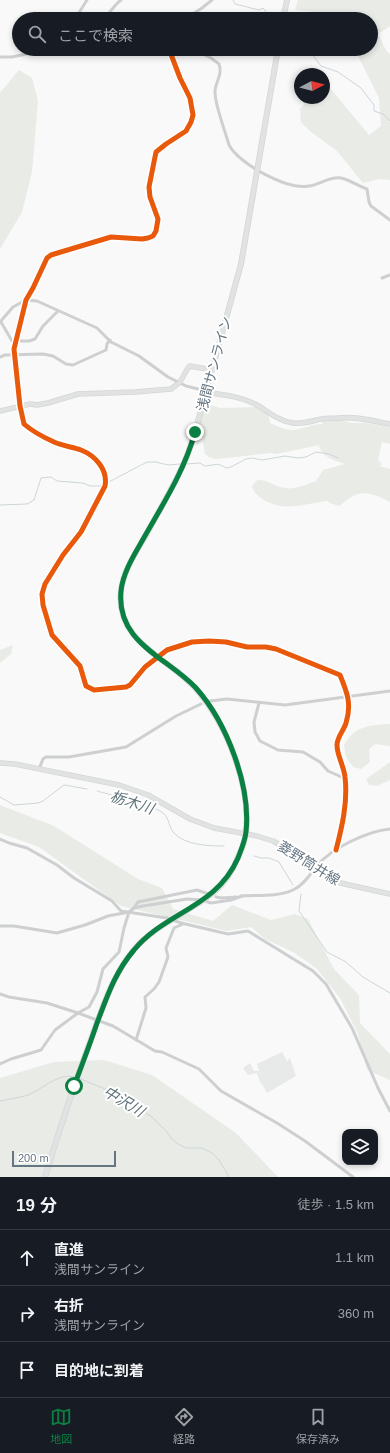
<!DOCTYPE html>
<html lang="ja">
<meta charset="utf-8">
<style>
body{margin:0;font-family:Arial,"Noto Sans JP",sans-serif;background:#20242c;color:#f1f3f6}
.controls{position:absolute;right:12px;bottom:12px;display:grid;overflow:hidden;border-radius:8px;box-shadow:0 2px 6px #0003}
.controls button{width:36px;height:36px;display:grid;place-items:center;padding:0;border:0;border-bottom:1px solid #363941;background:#171b24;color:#f1f3f6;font:20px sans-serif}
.compass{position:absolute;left:294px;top:68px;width:36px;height:36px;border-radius:50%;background:#171b24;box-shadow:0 2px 6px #0003;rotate:83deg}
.scale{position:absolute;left:12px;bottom:10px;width:104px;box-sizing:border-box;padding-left:4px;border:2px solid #657683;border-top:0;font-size:11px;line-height:14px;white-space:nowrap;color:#657683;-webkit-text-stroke:3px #fff;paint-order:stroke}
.stop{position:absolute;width:12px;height:12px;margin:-9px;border:3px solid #0b8043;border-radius:50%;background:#fff}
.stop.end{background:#0b8043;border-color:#fff;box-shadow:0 1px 4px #0008}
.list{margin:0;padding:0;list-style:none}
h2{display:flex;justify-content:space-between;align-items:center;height:52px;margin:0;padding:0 16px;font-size:17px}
h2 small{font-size:13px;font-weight:400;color:#9ea1a6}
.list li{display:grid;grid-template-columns:26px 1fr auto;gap:12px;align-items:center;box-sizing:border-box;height:56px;padding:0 16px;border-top:1px solid #363941}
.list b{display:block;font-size:15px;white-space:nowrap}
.list p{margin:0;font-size:13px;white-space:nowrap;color:#9ea1a6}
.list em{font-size:13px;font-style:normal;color:#9ea1a6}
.icon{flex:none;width:22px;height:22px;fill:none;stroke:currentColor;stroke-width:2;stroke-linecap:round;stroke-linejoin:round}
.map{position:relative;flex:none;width:390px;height:1177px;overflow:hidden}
.search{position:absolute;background:#171b24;box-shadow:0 2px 6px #0003;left:12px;right:12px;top:12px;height:44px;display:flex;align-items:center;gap:10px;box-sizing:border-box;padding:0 14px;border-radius:22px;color:#9ea1a6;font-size:15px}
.sheet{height:220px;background:#171b24}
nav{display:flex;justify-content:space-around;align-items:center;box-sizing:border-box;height:56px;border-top:1px solid #363941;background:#171b24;font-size:11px;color:#9ea1a6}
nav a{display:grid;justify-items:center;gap:2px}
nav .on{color:#0b8043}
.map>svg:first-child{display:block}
.built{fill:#e8e9e9}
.green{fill:#e8ebe6}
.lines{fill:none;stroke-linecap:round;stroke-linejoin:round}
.stream{stroke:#ced6d9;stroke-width:1}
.secondary-casing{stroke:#d5d6d7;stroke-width:5.5}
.primary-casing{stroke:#d5d6d7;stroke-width:6}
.street{stroke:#cecfd0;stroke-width:3}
.secondary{stroke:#e1e2e2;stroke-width:4}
.primary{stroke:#e1e2e2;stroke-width:4.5}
.street-bridge{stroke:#cecfd0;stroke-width:3}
.cycleway-casing{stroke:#fff;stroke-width:8}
.cycleway{stroke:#e8590c;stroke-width:5}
.route{stroke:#0b8043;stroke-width:5}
.labels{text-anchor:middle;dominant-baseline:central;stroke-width:4;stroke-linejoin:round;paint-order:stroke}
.street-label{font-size:14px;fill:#657683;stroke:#fff}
.water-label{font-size:15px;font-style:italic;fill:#60757c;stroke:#fff}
</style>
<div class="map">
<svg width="390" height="1177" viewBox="0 0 390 1177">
<rect width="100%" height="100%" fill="#f9f9f9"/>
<!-- built -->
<polygon class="built" points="282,1052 287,1061 290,1058 296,1076 267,1093 262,1084 260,1082 257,1073 248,1075 243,1068 250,1063 254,1071 259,1071 257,1064"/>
<!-- green -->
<g class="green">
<polygon points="298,0 390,0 390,26 378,34 387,52 390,54 390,180 379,179 363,183 337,151 310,131 301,122 300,109 309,98 324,98 324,89 330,88 369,135 381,126 379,98 357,54 356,49 371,49 371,19 342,19 339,15 295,10"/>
<polygon points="19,70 32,78 38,101 32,172 22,212 0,249 0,93"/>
<path d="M211,405L220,408L256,407L265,409L268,413L270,423C277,426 285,430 293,430C303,429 312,424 322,424L324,419L334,418L351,423H365L390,427V444L382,442L378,460L382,464L379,466L390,469V502C381,497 366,490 355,495C350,497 344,503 339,506L330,503L328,501C305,503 286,513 264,500C258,496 254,493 252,486L257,480C269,480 275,487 285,488C294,490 307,484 316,481L323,470L345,464C334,460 321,457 319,445L277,454L271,453L216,459L209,457L205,454L199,419L202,410L210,408Z"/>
<polygon points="13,645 11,654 0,663 0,650"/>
<path d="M388,724H390V746L375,744L369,749L370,762L361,769L353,767L346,757L344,745C354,727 368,725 388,724Z"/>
<polygon points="390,762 390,780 377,786 369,785 366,779"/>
<polygon points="0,805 54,826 138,879 162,888 173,909 213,921 232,905 271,920 295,914 308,919 334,969 359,995 360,1023 390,1054 390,1080 367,1070 358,1034 340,998 316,968 293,952 265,939 251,927 227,931 121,906 39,847 0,833"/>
<polygon points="104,1060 152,1075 236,1133 278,1177 0,1177 0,1078 54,1062"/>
</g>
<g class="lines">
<!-- stream -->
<g class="stream">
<polyline points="233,0 235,4 259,10 263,8 267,13 267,19"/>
<polyline points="306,49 309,50 321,66 338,72 361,88 374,105 374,111 383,114 390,121"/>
<path d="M186,464L200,463L205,466C217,465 216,462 226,468L231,467L246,459L252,458L262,460L285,456L298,458L306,457L316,452L329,454L338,458"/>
<polyline points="107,483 147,462 156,462 168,465 180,464"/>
<polyline points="0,505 27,504 34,500 41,478 51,477 57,481 83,483 90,486 101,486 104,485"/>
<path d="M97,791C111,795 155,805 164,814C169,818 169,828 174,833C185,845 208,846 224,846"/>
<polyline points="0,797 14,805 38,803 43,801 64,785 87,789"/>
<polyline points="254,856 261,858 269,858 279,862 293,885"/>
<polyline points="301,894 299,911 327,952 346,962 363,977 390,993"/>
<polyline points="78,1078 110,1091 133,1105 152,1117 166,1131 172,1139 178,1144 186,1148 202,1148 212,1153 219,1160 229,1177"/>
<path d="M0,1101C9,1099 19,1098 28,1095C43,1089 57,1073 75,1077"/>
</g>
<defs>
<g id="secondary">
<path d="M211,393C226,395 241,397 255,404C268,411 278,421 293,423C301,424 309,422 317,420C323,418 331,418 338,418C355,416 373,421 390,424"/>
<polyline points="0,411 30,404 37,405 48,403 78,394 135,392 171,389 180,382 188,368 190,366 212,370"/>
<polyline points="0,763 15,764 119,785 148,795 190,819 214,828 257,836 273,841 316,866 329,879 336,882 390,894"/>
</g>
<g id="primary">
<polyline points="283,19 287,0"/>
<path d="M45,1177C59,1131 74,1085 91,1039C102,1009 111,979 132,952C153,925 187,914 213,893C224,884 233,870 238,857C242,849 245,841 246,832C251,786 227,725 197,690C170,658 115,643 121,591C123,571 136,552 146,535C164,501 185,469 195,432L241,264L278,49"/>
</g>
</defs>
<!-- secondary casing -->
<use href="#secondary" class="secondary-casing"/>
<!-- primary casing -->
<use href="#primary" class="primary-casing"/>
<!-- street -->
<g class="street">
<polyline points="75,19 87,0"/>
<path d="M104,19C110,13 114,5 121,0"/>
<polyline points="185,19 202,8 212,0"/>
<path d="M169,49L180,78L190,98L193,115L191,122L186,131L166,144L156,152L149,187L150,197L158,219L156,231L153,236L148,238L142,239L111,237L51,255L47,258L33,288L26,300L14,349L20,406L24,424C33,432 43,437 54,442C63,446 72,447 81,450C96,456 108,470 105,486L81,532L63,555L45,584L42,594L43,605L52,635L80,666L86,686L94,690L126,687L130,685L145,667L167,650L192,642L209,641L226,642L247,647H266L276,649L340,675C347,692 352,704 346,723C344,730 337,737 337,745C337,756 344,766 345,777C348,802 342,827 336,850"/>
<path d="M192,49L211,58L219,64C223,75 215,82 215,92C215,106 225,130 229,145C239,164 287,190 309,186C319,185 330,176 341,178C350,180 358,186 367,189L369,202L371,206L390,220"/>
<polyline points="0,57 12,57 50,49"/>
<polyline points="382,278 390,275"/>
<polyline points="0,322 13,307 26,300 37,301 97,328 111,342 139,356 168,377 186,386 202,390"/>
<polyline points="1,322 12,341 29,341 35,339 43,326 58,311"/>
<polyline points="0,357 5,355 43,354 53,356 66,364 73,365 106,350 107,344 110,340"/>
<polyline points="210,701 227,699 285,705 390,691"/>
<polyline points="259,703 254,722 255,732 260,741 278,750 303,752 320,762 328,771 346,779"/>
<polyline points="39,769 43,759 46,757 69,757 126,747 176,716 201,704"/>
<polyline points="0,839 9,843 27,848 57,865 74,878 112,901 121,911 167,918"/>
<path d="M241,896C258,895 278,897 293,890C304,885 310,874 317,866C331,848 368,831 390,829"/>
<polyline points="216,897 222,898 236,897"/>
<polyline points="134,908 138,902 197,890 209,894"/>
<polyline points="181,923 228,934 248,931 313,971 326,984 352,1028 378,1088 390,1111"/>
<polyline points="0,926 14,926 57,933 85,925 108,916 129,912 134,908 143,906 187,899 202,900 211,903 231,900 242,896"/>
<polyline points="0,994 9,997 47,1003 78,1013 113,1026 155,1051 162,1052 199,1069 221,1091 277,1123 305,1141 353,1177"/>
<polyline points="136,1040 146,1008 145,997 154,989 159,982 168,957 166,948 174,928 183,924"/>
<polyline points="0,1064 11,1059 41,1050 55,1030 78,1013 89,1007 97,992 103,969 119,952 124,928 129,912"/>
</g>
<!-- secondary -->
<use href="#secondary" class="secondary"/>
<!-- primary -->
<use href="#primary" class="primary"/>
<!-- street-bridge -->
<g class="street-bridge">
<polyline points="202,390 211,393"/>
<polyline points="167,918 181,923"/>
</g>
<defs>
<path id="cycleway" d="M169,49L180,78L190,98L193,115L191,122L186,131L166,144L156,152L149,187L150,197L158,219L156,231L153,236L148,238L142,239L111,237L51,255L47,258L33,288L26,300L14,349L20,406L24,424C33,432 43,437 54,442C63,446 72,447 81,450C96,456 108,470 105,486L81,532L63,555L45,584L42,594L43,605L52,635L80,666L86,686L94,690L126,687L130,685L145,667L167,650L192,642L209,641L226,642L247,647H266L276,649L340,675C347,692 352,704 346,723C344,730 337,737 337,745C337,756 344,766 345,777C348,802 342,827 336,850"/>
</defs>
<!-- cycleway casing -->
<use href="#cycleway" class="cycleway-casing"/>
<!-- cycleway -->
<use href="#cycleway" class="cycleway"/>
</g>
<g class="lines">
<!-- route -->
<path class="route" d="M74,1086C82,1065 90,1044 97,1023C107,997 115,972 134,950C165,912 216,908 238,858C241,850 245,841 246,832C251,786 227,723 196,688C167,657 116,643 121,591C123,571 136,552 146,534C165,501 185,469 195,432"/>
</g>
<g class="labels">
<!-- street labels -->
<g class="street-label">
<text transform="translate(214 364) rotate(-75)">浅間サンライン</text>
<text transform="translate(309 863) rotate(32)">菱野筒井線</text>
</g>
<!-- water labels -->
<g class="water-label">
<text transform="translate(132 802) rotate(18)">栃木川</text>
<text transform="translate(124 1101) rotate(31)">中沢川</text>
</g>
</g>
</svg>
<div class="controls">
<button><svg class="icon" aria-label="layers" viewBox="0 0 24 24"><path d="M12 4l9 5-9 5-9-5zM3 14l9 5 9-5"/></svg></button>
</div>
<svg class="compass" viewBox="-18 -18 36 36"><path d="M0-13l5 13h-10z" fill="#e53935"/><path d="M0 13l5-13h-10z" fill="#9ea1a6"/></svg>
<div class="scale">200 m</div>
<div class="stop" style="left:74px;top:1086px"></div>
<div class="stop end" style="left:195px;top:432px"></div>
<div class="search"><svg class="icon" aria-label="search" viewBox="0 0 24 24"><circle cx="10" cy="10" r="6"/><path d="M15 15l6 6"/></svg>ここで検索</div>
</div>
<section class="sheet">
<h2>19 分<small>徒歩 · 1.5 km</small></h2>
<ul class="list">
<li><svg class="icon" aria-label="ahead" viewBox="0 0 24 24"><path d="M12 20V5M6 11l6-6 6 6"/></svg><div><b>直進</b><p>浅間サンライン</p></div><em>1.1 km</em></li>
<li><svg class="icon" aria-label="right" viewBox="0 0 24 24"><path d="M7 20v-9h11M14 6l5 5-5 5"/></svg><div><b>右折</b><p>浅間サンライン</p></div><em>360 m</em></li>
<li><svg class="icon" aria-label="arrive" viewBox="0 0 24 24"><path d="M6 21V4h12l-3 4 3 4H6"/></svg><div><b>目的地に到着</b></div></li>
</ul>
</section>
<nav>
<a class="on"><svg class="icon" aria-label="map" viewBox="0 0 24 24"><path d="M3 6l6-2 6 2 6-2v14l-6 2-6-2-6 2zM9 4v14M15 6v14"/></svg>地図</a>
<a><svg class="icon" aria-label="directions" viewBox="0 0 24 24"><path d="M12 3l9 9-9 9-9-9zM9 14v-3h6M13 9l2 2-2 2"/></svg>経路</a>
<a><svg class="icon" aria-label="saved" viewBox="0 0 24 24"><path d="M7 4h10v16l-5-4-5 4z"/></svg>保存済み</a>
</nav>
